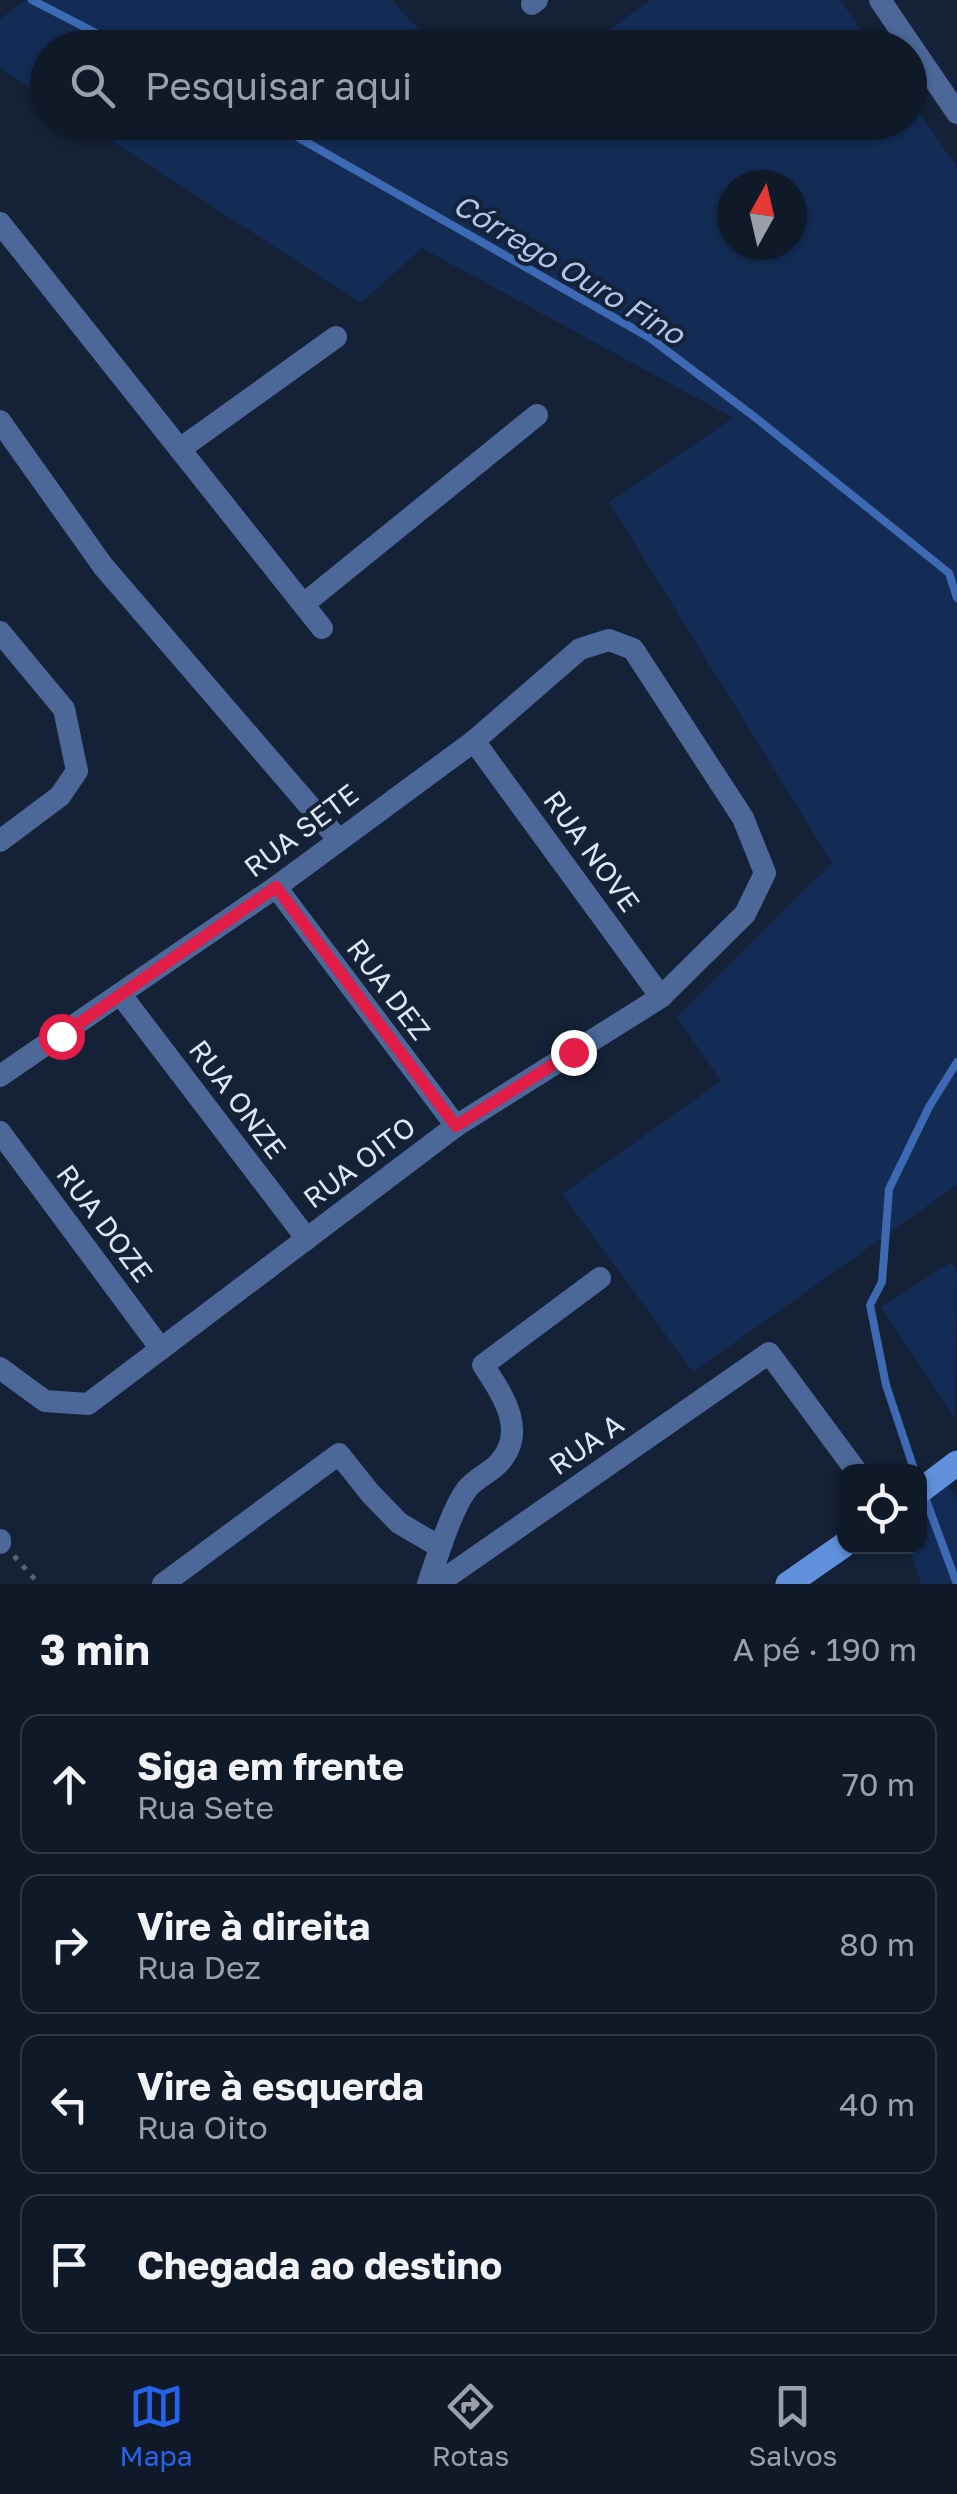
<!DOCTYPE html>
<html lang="pt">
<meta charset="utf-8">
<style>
body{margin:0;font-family:"Golos Text",sans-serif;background:#182230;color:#f1f3f6}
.controls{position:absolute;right:30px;bottom:30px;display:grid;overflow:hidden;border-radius:20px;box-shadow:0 2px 8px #0004}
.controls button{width:90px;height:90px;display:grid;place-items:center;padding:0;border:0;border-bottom:2px solid #2f3845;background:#0f1928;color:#f1f3f6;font:50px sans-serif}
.compass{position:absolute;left:717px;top:170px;width:90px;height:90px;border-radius:50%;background:#0f1928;box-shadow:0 2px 8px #0004;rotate:8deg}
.stop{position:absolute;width:30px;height:30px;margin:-22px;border:8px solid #e11d48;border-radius:50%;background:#fff}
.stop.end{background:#e11d48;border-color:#fff;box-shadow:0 2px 10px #0008}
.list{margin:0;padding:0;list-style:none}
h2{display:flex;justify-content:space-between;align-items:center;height:130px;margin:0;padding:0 40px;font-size:42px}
h2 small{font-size:32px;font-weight:400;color:#9ba0a8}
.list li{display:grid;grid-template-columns:65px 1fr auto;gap:30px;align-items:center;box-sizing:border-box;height:140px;margin:0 20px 20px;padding:0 20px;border:2px solid #2f3845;border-radius:20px}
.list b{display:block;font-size:38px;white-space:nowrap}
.list p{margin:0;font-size:32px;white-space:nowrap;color:#9ba0a8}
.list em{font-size:32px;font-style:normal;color:#9ba0a8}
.icon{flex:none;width:55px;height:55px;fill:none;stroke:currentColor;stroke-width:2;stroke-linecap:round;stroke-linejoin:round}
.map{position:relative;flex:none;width:957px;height:1584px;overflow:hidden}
.search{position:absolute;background:#0f1928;box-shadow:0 2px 8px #0004;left:30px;right:30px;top:30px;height:110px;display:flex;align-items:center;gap:25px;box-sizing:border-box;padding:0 35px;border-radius:55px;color:#9ba0a8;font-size:38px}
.sheet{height:770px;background:#0f1928}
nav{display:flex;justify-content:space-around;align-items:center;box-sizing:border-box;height:140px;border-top:2px solid #2f3845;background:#0f1928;font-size:28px;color:#9ba0a8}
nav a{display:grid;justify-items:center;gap:5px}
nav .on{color:#2563eb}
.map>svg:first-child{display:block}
.green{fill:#122c55;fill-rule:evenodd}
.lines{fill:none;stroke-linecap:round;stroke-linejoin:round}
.stream{stroke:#3e6ab3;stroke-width:8}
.path{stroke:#596477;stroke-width:5;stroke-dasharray:5 8;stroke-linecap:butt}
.minor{stroke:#4b6898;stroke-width:22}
.secondary{stroke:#6190dc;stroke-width:25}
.route{stroke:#e11d48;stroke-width:12}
.labels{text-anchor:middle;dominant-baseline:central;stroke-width:8;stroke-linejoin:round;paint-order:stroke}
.street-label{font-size:28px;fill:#dce5f4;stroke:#142136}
.water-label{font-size:30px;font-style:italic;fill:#acc5ec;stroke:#142136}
</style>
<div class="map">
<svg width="957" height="1584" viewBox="0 0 957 1584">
<rect width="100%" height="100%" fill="#142136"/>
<!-- green -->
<g class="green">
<polygon points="26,0 392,0 435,47 48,48 47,99 0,68 0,19"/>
<polygon points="651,0 840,0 873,47 584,47"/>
<path d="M910,99L957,167V1185L693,1372L562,1194L721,1081L677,1017L832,863L609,502L733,418L422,248L361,303L84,123L910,122ZM792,185V245H732V185Z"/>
<polygon points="951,1262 957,1271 955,1418 881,1307"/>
<polygon points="948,1485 957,1500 957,1584 921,1584 908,1547 920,1546 920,1506"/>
</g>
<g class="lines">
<!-- stream -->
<g class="stream">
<polyline points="32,0 125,48"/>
<polyline points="271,122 650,338 756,418 949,573 957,598"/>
<polyline points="915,1472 886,1385 870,1305 882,1282 889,1189 929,1107 957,1062"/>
<polyline points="923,1492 957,1584"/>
</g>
<!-- path -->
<polyline class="path" points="14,1556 39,1584"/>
<!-- minor -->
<g class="minor">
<polyline points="880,0 957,113"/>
<polyline points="532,4 537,0"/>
<polyline points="0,223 322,628"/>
<polyline points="0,421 103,566 338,839"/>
<polyline points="180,449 336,337"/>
<polyline points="305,603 537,415"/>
<polyline points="0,632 64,709 77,771 60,796 0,841"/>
<polyline points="474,741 661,997"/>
<polyline points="276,887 456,1126"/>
<polyline points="121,995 307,1239"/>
<polyline points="0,1076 276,887 474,741 580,649 609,640 633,649 743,818 765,873 745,914 661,997 456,1126 88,1404 45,1401 0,1368"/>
<polyline points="0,1132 161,1349"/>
<polyline points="0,1540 0,1543"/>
<polyline points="163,1584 339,1454 370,1493 399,1523 440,1547"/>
<path d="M428,1584C437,1558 451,1510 467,1489C475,1479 489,1473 498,1464C529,1432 502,1394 483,1365L600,1278"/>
<polyline points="437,1584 769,1353 857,1472"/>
</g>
<!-- secondary -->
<g class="secondary">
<polyline points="920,1491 957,1463"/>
<polyline points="788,1584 844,1545"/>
</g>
</g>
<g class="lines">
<!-- route -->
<polyline class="route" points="61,1036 276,887 456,1126 573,1052"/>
</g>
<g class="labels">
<!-- street labels -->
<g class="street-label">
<text transform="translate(301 830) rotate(-37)">RUA SETE</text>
<text transform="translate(592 851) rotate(54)">RUA NOVE</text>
<text transform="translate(389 989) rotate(53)">RUA DEZ</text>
<text transform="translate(238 1099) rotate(53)">RUA ONZE</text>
<text transform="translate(359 1162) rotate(-37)">RUA OITO</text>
<text transform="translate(105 1223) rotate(53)">RUA DOZE</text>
<text transform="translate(586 1444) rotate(-35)">RUA A</text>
</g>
<!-- water labels -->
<g class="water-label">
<text transform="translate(569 269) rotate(31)">Córrego Ouro Fino</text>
</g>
</g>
</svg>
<div class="controls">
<button><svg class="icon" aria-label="locate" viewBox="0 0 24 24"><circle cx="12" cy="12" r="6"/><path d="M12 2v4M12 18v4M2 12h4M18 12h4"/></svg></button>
</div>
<svg class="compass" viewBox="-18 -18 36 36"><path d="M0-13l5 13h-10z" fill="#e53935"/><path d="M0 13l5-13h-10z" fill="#9ba0a8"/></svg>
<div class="stop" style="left:61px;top:1036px"></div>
<div class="stop end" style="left:573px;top:1052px"></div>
<div class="search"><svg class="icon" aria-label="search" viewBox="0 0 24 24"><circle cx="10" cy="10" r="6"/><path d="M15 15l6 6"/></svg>Pesquisar aqui</div>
</div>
<section class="sheet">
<h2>3 min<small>A pé · 190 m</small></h2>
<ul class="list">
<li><svg class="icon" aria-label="ahead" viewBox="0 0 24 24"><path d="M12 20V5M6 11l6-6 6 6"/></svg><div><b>Siga em frente</b><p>Rua Sete</p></div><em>70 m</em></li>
<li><svg class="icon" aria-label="right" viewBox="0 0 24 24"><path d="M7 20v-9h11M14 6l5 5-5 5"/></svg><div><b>Vire à direita</b><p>Rua Dez</p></div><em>80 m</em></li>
<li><svg class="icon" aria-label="left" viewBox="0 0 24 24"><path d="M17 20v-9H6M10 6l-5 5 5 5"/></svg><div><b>Vire à esquerda</b><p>Rua Oito</p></div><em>40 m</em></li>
<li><svg class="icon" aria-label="arrive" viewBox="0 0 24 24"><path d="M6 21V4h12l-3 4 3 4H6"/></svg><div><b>Chegada ao destino</b></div></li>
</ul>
</section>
<nav>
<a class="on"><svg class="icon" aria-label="map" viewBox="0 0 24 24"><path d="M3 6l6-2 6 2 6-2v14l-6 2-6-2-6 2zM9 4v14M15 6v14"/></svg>Mapa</a>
<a><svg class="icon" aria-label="directions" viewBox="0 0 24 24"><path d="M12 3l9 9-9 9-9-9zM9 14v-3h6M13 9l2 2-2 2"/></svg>Rotas</a>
<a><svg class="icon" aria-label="saved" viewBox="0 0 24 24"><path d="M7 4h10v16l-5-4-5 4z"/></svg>Salvos</a>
</nav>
